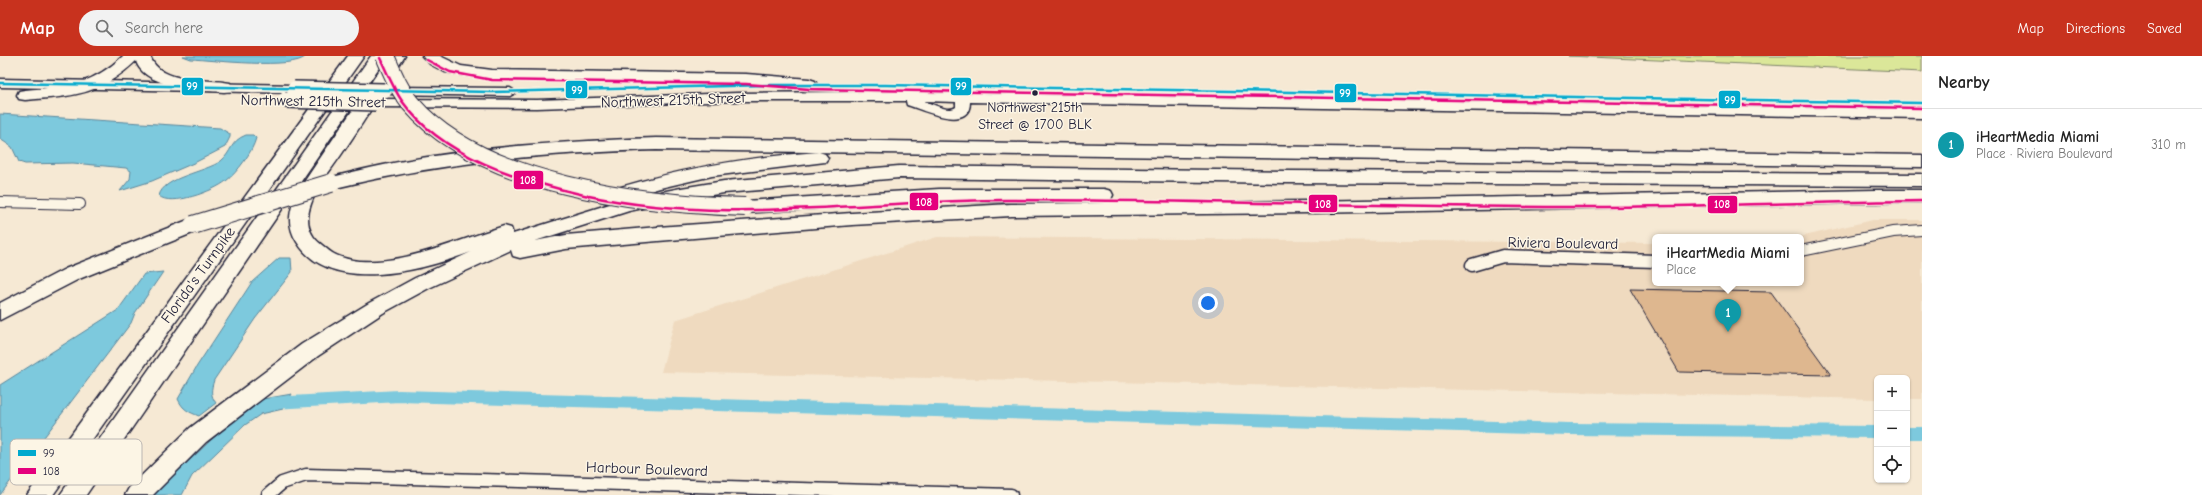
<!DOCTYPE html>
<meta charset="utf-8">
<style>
body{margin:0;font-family:"Comic Neue",sans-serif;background:#f2f2f2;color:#222}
.controls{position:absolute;right:12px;bottom:12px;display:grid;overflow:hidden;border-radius:6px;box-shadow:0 1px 3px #0004}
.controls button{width:36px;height:36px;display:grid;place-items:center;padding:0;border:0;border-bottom:1px solid #e0e0e0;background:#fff;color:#222;font:20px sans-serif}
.you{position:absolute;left:1208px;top:247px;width:14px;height:14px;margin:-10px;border:3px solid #fff;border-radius:50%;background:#1a73e8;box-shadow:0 0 0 6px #1a73e833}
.badge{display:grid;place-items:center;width:26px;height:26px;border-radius:50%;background:#c8321e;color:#fff;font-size:13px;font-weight:700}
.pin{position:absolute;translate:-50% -33px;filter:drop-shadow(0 1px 2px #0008)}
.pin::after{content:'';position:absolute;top:21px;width:14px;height:12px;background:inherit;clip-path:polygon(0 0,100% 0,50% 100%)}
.popup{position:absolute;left:1652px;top:178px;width:152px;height:52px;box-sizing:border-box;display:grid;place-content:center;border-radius:6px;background:#fff;filter:drop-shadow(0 1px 3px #0005);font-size:13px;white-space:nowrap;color:#767676}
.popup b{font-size:15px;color:#222}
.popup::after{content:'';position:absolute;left:50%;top:100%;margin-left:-8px;border:8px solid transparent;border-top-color:#fff}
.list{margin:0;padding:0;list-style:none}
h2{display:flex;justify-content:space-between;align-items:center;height:52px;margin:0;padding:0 16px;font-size:17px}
h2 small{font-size:13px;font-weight:400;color:#767676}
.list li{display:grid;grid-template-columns:26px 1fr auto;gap:12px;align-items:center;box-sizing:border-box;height:72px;padding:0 16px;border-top:1px solid #e0e0e0}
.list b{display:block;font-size:15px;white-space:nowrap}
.list p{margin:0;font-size:13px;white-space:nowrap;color:#767676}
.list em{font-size:13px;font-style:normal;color:#767676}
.icon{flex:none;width:22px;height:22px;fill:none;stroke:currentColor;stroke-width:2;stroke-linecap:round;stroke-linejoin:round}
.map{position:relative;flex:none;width:1922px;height:439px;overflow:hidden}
header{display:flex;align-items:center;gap:24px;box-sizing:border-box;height:56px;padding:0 20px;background:#c8321e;color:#fff}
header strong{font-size:19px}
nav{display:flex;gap:22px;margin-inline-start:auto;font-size:14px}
.search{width:280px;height:36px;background:#f2f2f2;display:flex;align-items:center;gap:10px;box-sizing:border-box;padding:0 14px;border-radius:22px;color:#767676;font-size:15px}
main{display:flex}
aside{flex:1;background:#fff}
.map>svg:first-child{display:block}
.built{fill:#efdabf}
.green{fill:#dbe799;stroke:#7e846a}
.water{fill:#7dc9dd;stroke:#59869c}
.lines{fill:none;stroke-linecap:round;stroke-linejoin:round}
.canal{stroke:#7dc9dd;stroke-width:12}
.building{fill:#deb78f;stroke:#22223b}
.street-far1-casing{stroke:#22223b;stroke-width:12}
.street-casing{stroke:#22223b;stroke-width:15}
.primary-casing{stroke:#22223b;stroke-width:3}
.highway-casing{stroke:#22223b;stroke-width:3}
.street-far1{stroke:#fcf5e5;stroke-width:10}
.street{stroke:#fcf5e5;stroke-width:12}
.primary{fill:#fcf5e5;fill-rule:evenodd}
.highway{fill:#fcf5e5;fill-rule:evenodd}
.primary-bridge-casing{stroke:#22223b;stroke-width:18;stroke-linecap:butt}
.highway-bridge-casing{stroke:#22223b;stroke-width:20;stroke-linecap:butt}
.primary-bridge{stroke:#fcf5e5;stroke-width:15}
.highway-bridge{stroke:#fcf5e5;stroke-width:18}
.bus-1-casing{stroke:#fcf5e5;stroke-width:5}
.bus-2-casing{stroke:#fcf5e5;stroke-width:5}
.bus-1{stroke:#00a9ce;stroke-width:2.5}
.bus-2{stroke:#e5007d;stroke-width:2.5}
.bus-dot{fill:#22223b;stroke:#fcf5e5;stroke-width:1.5}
.labels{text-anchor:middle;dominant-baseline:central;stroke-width:3;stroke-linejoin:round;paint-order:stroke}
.bus-label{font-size:14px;fill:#22223b;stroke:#fcf5e5}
.street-label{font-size:15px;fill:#22223b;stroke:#fcf5e5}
.key{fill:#fcf5e5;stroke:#bbb6b2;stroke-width:1}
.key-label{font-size:11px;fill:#22223b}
.line-badge{stroke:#fcf5e5;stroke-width:1.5}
.badge-label{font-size:11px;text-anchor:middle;font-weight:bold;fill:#fff}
</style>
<header>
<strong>Map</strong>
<div class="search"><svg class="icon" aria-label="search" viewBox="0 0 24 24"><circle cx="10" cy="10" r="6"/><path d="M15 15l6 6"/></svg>Search here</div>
<nav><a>Map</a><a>Directions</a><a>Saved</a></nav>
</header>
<main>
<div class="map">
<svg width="1922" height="439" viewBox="0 0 1922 439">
<rect width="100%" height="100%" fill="#f6e9d4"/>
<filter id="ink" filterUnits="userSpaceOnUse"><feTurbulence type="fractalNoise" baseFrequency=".025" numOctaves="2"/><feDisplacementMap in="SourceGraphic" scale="8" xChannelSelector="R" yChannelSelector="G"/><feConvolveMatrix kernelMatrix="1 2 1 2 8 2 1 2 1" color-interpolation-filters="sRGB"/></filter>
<g filter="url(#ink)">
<!-- built -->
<polygon class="built" points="1873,164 1922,164 1922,343 1907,343 1907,322 1877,322 1877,343 661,316 675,264 937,181 1655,187 1655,227 1801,227 1800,181"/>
<!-- green -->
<polygon class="green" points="1568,0 1922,0 1922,16"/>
<!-- water -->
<g class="water">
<path d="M183,0H306C294,14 211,4 191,3Z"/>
<polygon points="0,58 220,72 230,78 230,81 225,91 196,106 152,125 120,135 130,123 131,115 126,112 73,107 25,108 19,106 12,91 0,83"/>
<path d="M246,79H253L256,82C253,95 237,117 226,125C214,135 171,151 159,140C163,121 206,116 221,105C232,96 230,85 246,79Z"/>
<path d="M279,202H291L292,216L255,263L214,324C211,334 210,339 216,347L199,360C189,356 183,354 178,343L197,310L252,226Z"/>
<polygon points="163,216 135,257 131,267 0,439 0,329 118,254 144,218"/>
<polygon points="292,338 283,353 261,358 245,369 192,420 182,439 153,439 211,384 257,344"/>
</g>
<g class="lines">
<!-- canal -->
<g class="canal">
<polyline points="273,347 399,340 1569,373 1877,376"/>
<polyline points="1907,377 1922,377"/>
</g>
</g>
<!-- building -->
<polygon class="building" points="1630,233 1771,236 1831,319 1679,316"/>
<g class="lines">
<defs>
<g id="street-far1">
<polyline points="0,146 80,148"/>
<polyline points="1801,195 1893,176 1922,174"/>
</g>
<g id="street">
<polyline points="1472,209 1503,200 1655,205"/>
<polyline points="268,439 282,427 306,419 1011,439"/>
</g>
<g id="primary">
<polygon points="0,23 294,29 301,33 294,37 0,31"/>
<polygon points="391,31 510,32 517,36 510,40 386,38 384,35"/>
<path d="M869,36L1922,54V62L970,46C970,77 921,53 907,49L906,45H737L537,52L376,51L369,47L376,43L537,44L737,37ZM924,45L956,46V51C948,57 933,48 924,45Z"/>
</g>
<g id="highway">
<path d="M123,0H150C160,29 206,22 230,27L232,31L230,35L224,36C201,34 144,32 136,5C99,40 73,40 25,44L19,43L17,39L19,35L25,34C68,30 89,31 123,0Z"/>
<polygon points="348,0 364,0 53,439 27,439"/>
<polygon points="371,0 387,0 86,439 60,439"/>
<path d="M389,0H405C384,33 363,67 341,99C330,115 317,130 311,148C305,164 308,179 322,189C326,192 331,197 336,199C381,220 460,183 504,170L511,172L513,178L626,143L681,132L724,125L899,110L1288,115L1922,118V130L1288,127L899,122L724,137L681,144L629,155L535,185L566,179L658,171L852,157L1011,148L1308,145L1876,134H1922V146L1308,157L1011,160L852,169L658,185L566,193L520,202L513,200L511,194L429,232L383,257L318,300L206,386L153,439H125L129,432L190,372L302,288L369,247L415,222L471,196C423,214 330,240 297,186C285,167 290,151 300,132Z"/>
<polygon points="422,0 440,0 461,10 492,14 746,18 809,23 815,25 817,28 815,31 809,33 746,28 492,24 445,16 430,8"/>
<path d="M656,82L1922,99V111L656,94C543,97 442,106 331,133L325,131L322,127L325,123C433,93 544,86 656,82Z"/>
<path d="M819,96L825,98L828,102L825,106L712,120L660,132L608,147L601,145L599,141L601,137C673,114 744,101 819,96Z"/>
<polygon points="939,133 1104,133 1111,135 1113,139 1111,143 1104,145 925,146 745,157 738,155 736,151 738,147 745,145"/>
<polygon points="193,162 200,164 203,169 200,174 79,223 0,264 0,247 65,213"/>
</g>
</defs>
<!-- street-far1 casing -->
<use href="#street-far1" class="street-far1-casing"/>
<!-- street casing -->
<use href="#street" class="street-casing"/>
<!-- primary casing -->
<use href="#primary" class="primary-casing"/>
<!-- highway casing -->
<use href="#highway" class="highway-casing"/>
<!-- street-far1 -->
<use href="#street-far1" class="street-far1"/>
<!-- street -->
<use href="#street" class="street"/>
<!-- primary -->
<use href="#primary" class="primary"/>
<!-- highway -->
<use href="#highway" class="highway"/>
<defs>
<g id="primary-bridge">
<polyline points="294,33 384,35"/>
<polyline points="285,44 376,47"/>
</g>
<g id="highway-bridge">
<path d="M385,0C392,16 399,34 411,48C481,130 643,148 745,151"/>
<polyline points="193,169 331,127"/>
</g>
</defs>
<!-- primary-bridge casing -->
<use href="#primary-bridge" class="primary-bridge-casing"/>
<!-- highway-bridge casing -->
<use href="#highway-bridge" class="highway-bridge-casing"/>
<!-- primary-bridge -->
<use href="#primary-bridge" class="primary-bridge"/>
<!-- highway-bridge -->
<use href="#highway-bridge" class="highway-bridge"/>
<defs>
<polyline id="bus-1" points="0,27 492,36 771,29 886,29 1922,47"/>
<g id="bus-2">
<path d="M380,2C387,16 393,32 402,45C442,101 519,124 584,139C724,170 866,144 1007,144C1195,144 1382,151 1569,151C1687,151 1804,146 1922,145"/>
<polyline points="427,4 450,16 492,24 746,28 809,33 1922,52"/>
</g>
</defs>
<!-- bus-1 casing -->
<use href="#bus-1" class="bus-1-casing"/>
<!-- bus-2 casing -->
<use href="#bus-2" class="bus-2-casing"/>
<!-- bus-1 -->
<use href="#bus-1" class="bus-1"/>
<!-- bus-2 -->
<use href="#bus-2" class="bus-2"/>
</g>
</g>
<!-- markers -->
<circle class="bus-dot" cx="1035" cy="37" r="3.5"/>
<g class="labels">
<!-- bus labels -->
<g class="bus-label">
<text x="1035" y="51">Northwest 215th<tspan x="1035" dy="17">Street @ 1700 BLK</tspan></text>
</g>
<!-- street labels -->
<g class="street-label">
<text transform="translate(673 44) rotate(-2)">Northwest 215th Street</text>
<text transform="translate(313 45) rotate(1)">Northwest 215th Street</text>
<text transform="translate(1563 187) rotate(1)">Riviera Boulevard</text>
<text transform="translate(198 219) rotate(-54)">Florida's Turnpike</text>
<text transform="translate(647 413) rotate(2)">Harbour Boulevard</text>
</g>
</g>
<!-- legend -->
<rect x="10" y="383" width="132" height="46" rx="6" class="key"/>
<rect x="18" y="394" width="18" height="6" fill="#00a9ce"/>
<rect x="18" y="412" width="18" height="6" fill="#e5007d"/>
<g class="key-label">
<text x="43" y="401">99</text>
<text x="43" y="419">108</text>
</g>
<g class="line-badge">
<rect x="950" y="21" width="22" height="19" rx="4" fill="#00a9ce"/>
<rect x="181" y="21" width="23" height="19" rx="4" fill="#00a9ce"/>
<rect x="565" y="24" width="23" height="19" rx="4" fill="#00a9ce"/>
<rect x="1334" y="27" width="23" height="20" rx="4" fill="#00a9ce"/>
<rect x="1718" y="34" width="23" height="19" rx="4" fill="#00a9ce"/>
<rect x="513" y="114" width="31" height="20" rx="4" fill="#e5007d"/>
<rect x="909" y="136" width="30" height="19" rx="4" fill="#e5007d"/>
<rect x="1308" y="138" width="30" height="19" rx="4" fill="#e5007d"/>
<rect x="1707" y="139" width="31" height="19" rx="4" fill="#e5007d"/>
</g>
<g class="badge-label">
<text x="961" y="34">99</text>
<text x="192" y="34">99</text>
<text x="577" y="38">99</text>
<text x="1345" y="41">99</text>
<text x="1730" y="48">99</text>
<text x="528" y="128">108</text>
<text x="924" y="150">108</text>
<text x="1323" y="152">108</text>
<text x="1722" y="152">108</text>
</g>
</svg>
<div class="controls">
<button>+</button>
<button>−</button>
<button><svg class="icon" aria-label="locate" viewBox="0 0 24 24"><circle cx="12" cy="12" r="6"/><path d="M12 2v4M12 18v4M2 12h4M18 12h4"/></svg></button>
</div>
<div class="you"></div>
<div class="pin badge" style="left:1728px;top:276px;background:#0f9aa8">1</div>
<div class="popup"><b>iHeartMedia Miami</b>Place</div>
</div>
<aside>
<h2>Nearby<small></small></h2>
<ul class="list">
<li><span class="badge" style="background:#0f9aa8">1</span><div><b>iHeartMedia Miami</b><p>Place · Riviera Boulevard</p></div><em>310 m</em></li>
</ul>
</aside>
</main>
